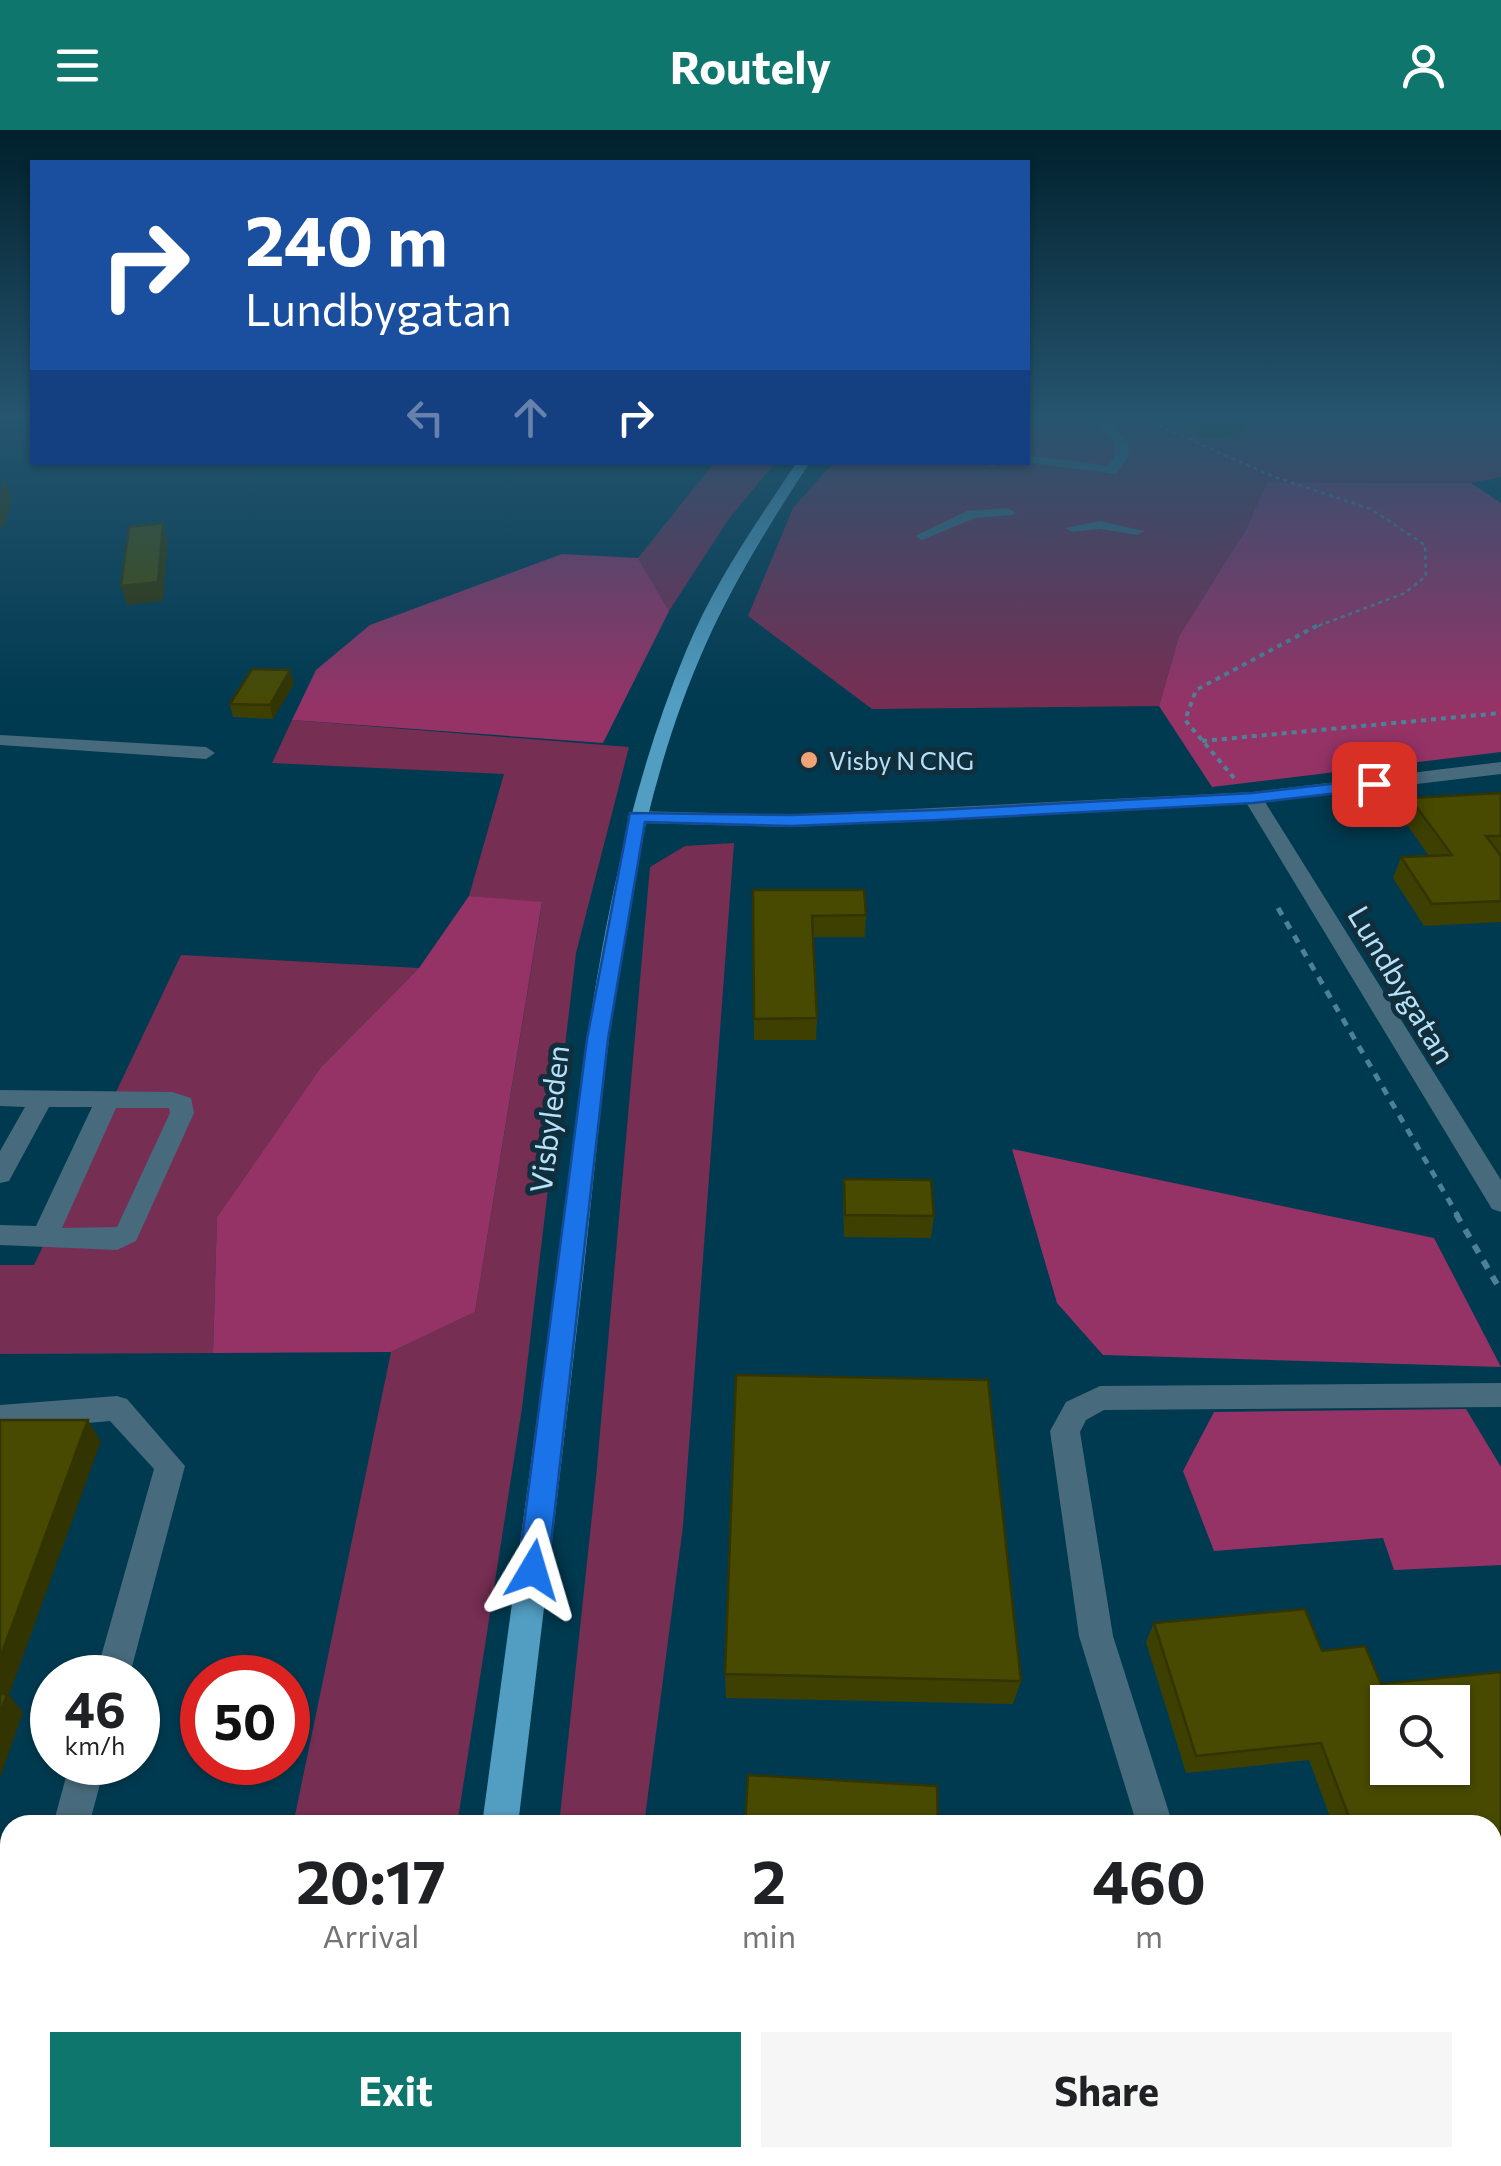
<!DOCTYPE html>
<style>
body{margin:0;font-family:Commissioner,sans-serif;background:#f6f6f6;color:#202124;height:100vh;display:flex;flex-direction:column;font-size:38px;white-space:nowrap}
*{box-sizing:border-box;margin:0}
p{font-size:32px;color:#757577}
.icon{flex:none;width:55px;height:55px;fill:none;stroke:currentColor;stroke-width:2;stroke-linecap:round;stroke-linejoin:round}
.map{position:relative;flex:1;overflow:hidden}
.panel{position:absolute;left:0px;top:1685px;width:1502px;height:352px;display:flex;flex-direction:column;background:#fff;border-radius:30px 30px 0 0;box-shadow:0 2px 8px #0004}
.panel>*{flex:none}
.hud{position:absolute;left:30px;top:30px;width:1000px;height:305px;border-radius:0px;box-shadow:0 2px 8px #0004;background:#1a4fa0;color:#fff;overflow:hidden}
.buttons{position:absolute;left:1370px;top:1555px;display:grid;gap:20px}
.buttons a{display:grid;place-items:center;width:100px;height:100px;border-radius:0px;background:#fff;box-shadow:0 2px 8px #0004;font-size:50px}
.speed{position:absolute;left:30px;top:1525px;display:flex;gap:20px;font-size:50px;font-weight:700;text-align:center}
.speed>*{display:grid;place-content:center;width:130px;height:130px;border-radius:50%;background:#fff;box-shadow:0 2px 8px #0004;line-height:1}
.speed small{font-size:25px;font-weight:400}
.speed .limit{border:15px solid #d22;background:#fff;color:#111}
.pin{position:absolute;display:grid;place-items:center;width:85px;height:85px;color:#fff;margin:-42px;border-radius:20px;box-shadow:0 5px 15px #0006}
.me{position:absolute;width:110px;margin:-55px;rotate:7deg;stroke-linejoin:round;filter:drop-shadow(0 0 8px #0008)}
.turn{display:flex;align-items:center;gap:35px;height:210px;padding:0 50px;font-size:45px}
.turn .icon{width:130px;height:130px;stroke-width:2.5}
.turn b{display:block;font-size:70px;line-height:85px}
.lanes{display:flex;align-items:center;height:95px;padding:0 50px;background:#0003;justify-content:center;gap:50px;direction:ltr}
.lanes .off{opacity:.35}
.eta{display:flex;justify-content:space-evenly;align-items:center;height:170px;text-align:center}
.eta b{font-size:60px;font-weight:700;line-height:70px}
.primary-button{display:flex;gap:20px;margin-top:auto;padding:20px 50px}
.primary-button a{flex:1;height:115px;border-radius:0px;background:#0f766e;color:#fff;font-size:40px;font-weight:700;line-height:115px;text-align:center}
.primary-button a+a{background:#f6f6f6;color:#202124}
header{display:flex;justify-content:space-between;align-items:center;height:130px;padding:0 50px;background:#0f766e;color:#fff;font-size:45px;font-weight:700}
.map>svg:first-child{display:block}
.green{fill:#772e53}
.forest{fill:#953367}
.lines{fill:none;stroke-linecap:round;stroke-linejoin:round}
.path-far3{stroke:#4e8198;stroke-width:2.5;stroke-dasharray:4 4;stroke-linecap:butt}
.path-far2{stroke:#4e8198;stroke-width:4;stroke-dasharray:5 5;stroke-linecap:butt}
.path-far1{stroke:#4e8198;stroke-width:5;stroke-dasharray:8 8;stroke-linecap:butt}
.path{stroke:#4e8198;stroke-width:6;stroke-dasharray:9 9;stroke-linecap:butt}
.minor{fill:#476a7c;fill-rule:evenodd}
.major{fill:#529ec3;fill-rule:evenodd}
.wall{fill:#3e4002}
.shaded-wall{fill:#323401}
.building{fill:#484a02;stroke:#323401;stroke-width:2.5;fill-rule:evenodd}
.route{fill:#1a73e8;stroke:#114b97;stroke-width:2.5}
.poi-dot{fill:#efa376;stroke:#102e3c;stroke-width:4}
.labels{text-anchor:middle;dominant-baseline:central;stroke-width:10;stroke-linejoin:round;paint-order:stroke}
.far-poi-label{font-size:25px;fill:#b6e1f8;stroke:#102e3c;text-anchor:start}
.street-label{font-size:30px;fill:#b6e1f8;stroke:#102e3c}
</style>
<header><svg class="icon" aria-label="menu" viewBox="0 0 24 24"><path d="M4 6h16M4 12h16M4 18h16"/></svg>Routely<svg class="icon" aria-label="person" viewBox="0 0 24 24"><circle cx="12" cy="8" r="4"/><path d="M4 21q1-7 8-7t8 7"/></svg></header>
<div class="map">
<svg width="1501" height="2036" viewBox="0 0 1501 2036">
<rect width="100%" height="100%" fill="#003a50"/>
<!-- green -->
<path class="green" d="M1028,289H1501V347L1471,353L1267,352L1246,399L1179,506L1159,576L872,579L748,486L793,378L833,333L1028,332Z
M714,333H775L728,390L669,481L638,428Z
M292,590L629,617L576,823L522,1278L457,1695H293L391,1222L475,1182L542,773L469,766L504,644L272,633Z
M734,713L683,1396L644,1695H559L596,1348L650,737L685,716Z
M181,825L419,838L321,937L217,1087L213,1223L0,1224V1135H34Z
M110,2028H405L404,2036H108Z"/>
<!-- forest -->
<path class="forest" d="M1267,352L1471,353L1501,373V622L1212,657L1159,576L1179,506L1246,399Z
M562,424L638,428L669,481L603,613L292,590L316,540L370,495Z
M469,766L542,772L475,1182L391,1222L213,1223L217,1087L321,937L419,838Z
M1012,1019L1434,1108L1501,1237L1103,1225L1057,1173Z
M1466,1279L1501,1337V1435L1394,1440L1383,1408L1214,1421L1183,1341L1214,1282Z"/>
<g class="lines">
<!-- path-far3 -->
<path class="path-far3" d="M1144,289L1272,346L1371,379L1425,415L1426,446L1405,463L1318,496"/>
<!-- path-far2 -->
<path class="path-far2" d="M1202,611L1501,583
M1234,648L1185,590L1196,560L1322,493"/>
<!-- path-far1 -->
<path class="path-far1" d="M1278,778L1458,1086"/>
<!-- path -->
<path class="path" d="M1456,1084L1501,1161"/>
<!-- minor -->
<path class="minor" d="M1092,289H1107L1128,313L1129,326L1116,344L1026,332L1028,325L1108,336L1115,326V313Z
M1001,332L992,337L985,333L986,332Z
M1008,378L1015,382L1013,385L975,388L922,410L915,406L967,381Z
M1100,391L1144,401L1137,405L1100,399L1072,402L1065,398Z
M0,605L206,617L215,623L206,629L0,615Z
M1501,632V644L1265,672L1501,1050V1082L1492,1079L1247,674L791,697L637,693L627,687L637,681L791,685L1253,662Z
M0,960L172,962L191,968L194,983L136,1111L117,1120L0,1115V1095L36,1096L92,977H49L9,1051L0,1053V1021L25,977L0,976ZM116,978H169L170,983L117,1097L62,1098Z
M1501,1253V1277L1104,1280L1086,1290L1080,1302L1113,1506L1173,1695H1137L1079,1506L1050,1301L1066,1272L1100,1256Z
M117,1266L127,1269L185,1336L129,1548H95L154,1339L110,1291L0,1301V1275Z
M70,1632H106L89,1695H53Z
M10,1709V1745L0,1746V1710Z
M1501,1979V2021L1492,2022V1980Z
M1241,2028H1322L1319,2036H1240Z"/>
<!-- major -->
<path class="major" d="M797,332H810C771,392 734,451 705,516C618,712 607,936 583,1146C562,1329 540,1512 518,1695H482C507,1510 532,1325 557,1141C584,930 604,719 686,521C714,453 756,393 797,332Z
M432,2028H474L473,2036H431Z"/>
</g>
<!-- wall -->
<path class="wall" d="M1193,289H1232L1243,298L1240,309L1196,307Z
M294,554L273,589L233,587L230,574Z
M1501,663V792L1424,796L1393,748L1401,727L1429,726L1402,688L1410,668Z
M753,760L866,785L865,807H813L817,888L816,910H754Z
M844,1049L934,1086L931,1108L844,1107L843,1070Z
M1154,1493L1322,1521L1381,1554L1501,1542V1947L1492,1948V1695H1333L1309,1630L1186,1643L1146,1512Z
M725,1544L1021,1551L1013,1574L726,1568Z"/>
<!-- shaded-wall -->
<path class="shaded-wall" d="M4,348L12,369L5,396L0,397V363Z
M163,393L168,412L163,471L127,475L121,456Z
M290,540L294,554L273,589L270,575Z
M88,1290L101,1311L9,1565L23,1582L0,1648V1528Z"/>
<!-- building -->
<path class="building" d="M1197,289H1232L1243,298L1198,295Z
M163,393L158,452L121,456L129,397Z
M252,539L290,540L270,575L230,574Z
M1501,663V706H1486L1501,726V771L1432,774L1401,727L1452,725L1410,668Z
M753,760H864L866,785L812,786L817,888L754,889Z
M844,1049L931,1050L934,1086L845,1085Z
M736,1245L988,1250L1021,1551L725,1544Z
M0,1290H88L0,1528Z
M1305,1479L1322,1521L1365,1516L1381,1554L1501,1542V1937L1492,1938V1695H1352L1321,1613L1196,1626L1154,1493ZM1388,1572H1452V1638H1388Z
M0,1564H7L0,1584Z
M748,1645L937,1656L938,1695H745Z
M725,2028H995V2036H724Z"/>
<!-- sky -->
<linearGradient id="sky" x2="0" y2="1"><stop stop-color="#00202c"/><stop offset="0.5" stop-color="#26556f"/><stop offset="1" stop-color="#26556f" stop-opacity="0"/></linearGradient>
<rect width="1501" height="574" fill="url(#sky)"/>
<!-- route -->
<path class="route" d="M1374,649L1383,654L1380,658L1253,673L938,690L791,696L645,692L608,909L548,1440L543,1449L533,1453L523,1449L518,1440L587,909L630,683L791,685L938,680L1253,663Z"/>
<!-- markers -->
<circle class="poi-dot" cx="809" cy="630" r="10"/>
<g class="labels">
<!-- far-poi labels -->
<g class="far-poi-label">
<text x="829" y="630">Visby N CNG</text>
</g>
<!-- street labels -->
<g class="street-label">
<text transform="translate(1403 854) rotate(59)">Lundbygatan</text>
<text transform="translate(548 989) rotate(-83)">Visbyleden</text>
</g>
</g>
</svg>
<div class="buttons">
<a><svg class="icon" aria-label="search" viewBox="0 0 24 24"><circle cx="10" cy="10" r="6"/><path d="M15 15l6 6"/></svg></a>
</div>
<div class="speed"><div>46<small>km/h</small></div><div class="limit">50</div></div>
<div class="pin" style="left:1374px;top:654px;background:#d93025"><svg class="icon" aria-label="arrive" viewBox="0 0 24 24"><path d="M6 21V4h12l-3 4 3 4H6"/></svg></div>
<svg class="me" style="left:533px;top:1440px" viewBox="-20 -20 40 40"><path d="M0-17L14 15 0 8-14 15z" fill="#1a73e8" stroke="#fff" stroke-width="4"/></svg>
<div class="hud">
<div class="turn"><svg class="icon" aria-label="right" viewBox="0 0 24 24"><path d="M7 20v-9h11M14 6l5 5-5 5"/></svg><div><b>240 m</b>Lundbygatan</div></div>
<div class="lanes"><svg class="icon off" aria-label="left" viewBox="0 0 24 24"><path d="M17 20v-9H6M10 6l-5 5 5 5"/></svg><svg class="icon off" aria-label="ahead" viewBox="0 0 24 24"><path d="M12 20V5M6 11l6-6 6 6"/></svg><svg class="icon" aria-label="right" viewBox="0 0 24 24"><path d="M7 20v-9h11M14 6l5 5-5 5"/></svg></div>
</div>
<section class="panel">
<div class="eta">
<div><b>20:17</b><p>Arrival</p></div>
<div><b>2</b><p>min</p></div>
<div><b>460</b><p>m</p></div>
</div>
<div class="primary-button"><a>Exit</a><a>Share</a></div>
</section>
</div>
